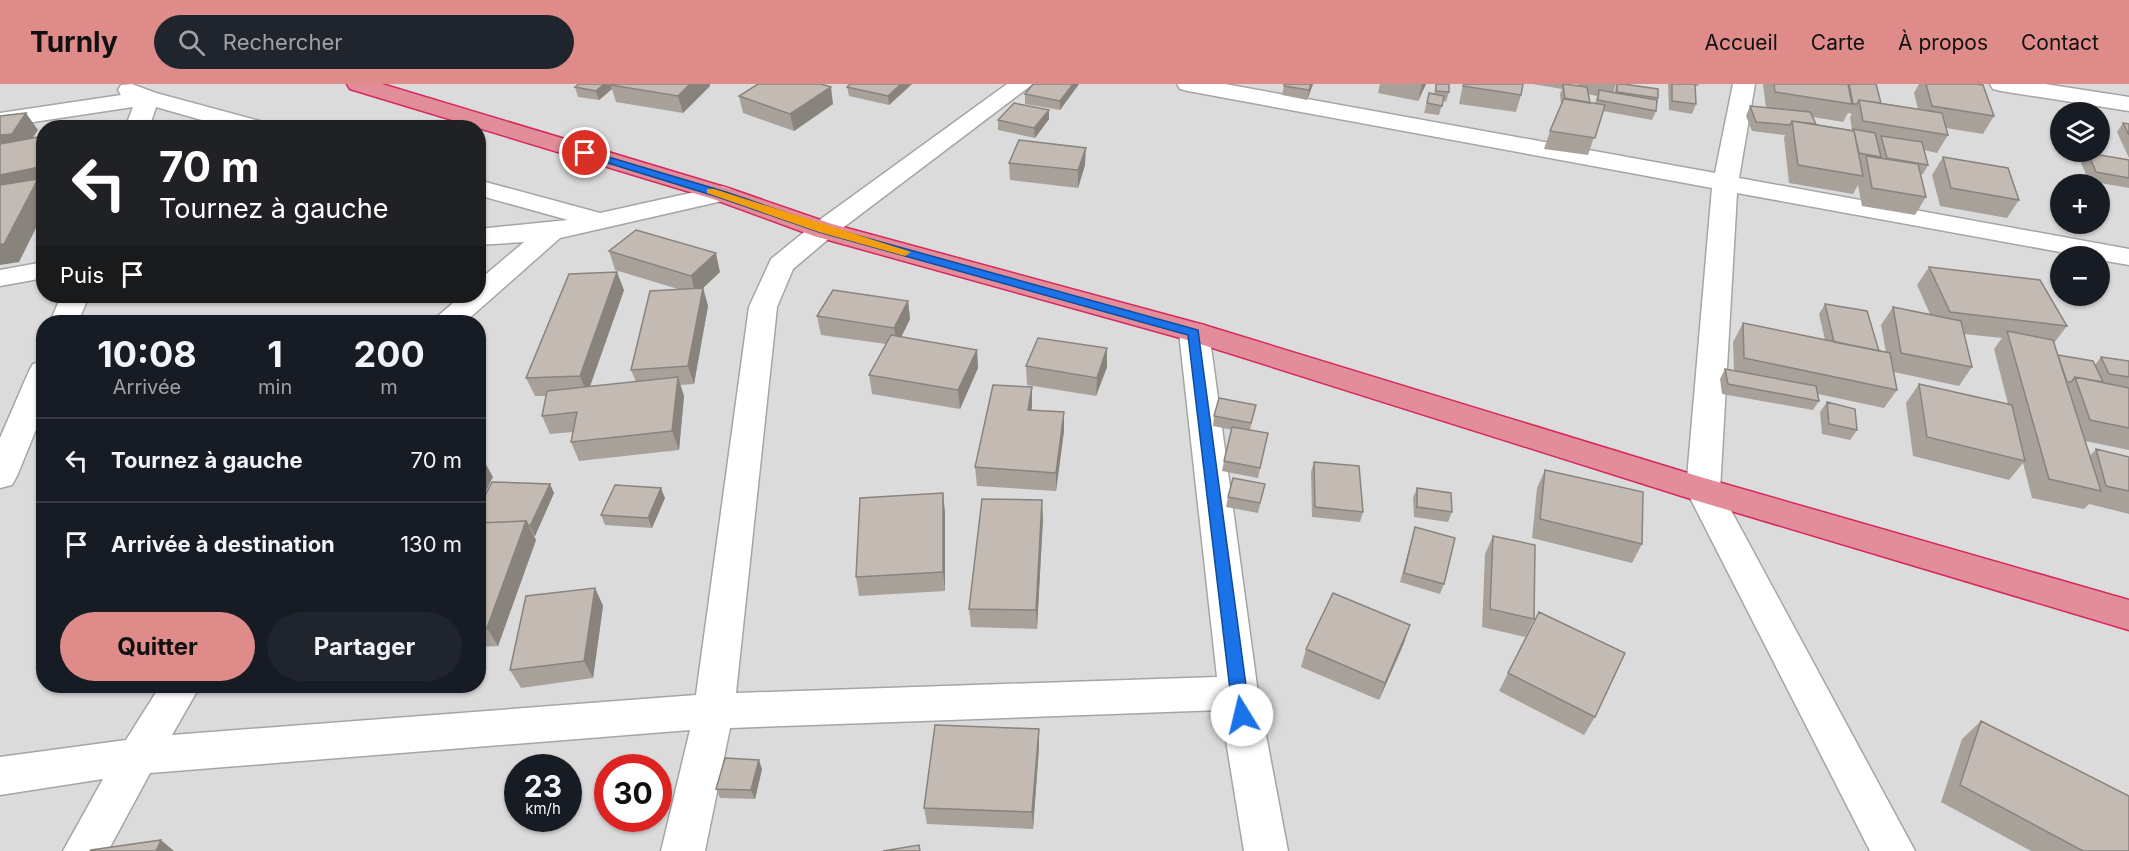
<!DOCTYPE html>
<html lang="fr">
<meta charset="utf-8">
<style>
body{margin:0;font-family:Inter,sans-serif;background:#20242c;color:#f1f3f6;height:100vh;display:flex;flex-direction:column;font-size:22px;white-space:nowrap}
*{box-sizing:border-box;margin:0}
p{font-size:20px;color:#9ea1a6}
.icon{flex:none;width:33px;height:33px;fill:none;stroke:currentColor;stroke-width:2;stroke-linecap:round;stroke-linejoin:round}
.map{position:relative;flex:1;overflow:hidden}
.sheet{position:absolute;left:36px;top:231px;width:450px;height:378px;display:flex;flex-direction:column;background:#171b24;border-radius:24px;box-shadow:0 2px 4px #0004}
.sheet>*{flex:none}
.guide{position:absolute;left:36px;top:36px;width:450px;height:183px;border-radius:24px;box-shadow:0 2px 4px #0004;background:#202124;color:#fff;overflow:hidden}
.controls{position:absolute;left:2050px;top:18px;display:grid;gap:12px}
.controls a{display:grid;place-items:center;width:60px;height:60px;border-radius:50%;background:#171b24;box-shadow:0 2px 4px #0004;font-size:30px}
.speed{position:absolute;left:504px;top:670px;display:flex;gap:12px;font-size:30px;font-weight:700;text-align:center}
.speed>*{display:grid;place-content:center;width:78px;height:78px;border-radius:50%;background:#171b24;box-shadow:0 2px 4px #0004;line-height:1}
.speed small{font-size:15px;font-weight:400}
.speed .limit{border:9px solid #d22;background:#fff;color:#111}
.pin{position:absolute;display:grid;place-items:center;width:51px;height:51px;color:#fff;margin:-26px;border:3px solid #fff;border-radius:50%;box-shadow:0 2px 6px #0007}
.me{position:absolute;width:66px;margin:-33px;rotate:351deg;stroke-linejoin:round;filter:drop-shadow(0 0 4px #0008)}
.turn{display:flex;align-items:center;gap:21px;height:126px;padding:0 24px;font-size:27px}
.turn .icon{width:78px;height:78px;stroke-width:2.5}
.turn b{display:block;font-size:42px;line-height:51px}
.then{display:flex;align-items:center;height:57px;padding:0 24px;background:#0003;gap:12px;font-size:22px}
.eta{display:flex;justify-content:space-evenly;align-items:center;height:102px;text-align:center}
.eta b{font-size:36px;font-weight:700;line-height:42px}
.primary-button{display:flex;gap:12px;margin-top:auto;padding:12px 24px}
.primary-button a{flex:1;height:69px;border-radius:36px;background:#de8b8a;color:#111;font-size:24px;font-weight:700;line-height:69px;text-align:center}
.primary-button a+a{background:#20242c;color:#f1f3f6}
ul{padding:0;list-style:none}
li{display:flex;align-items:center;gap:18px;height:84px;padding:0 24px;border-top:2px solid #363941}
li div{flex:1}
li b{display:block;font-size:22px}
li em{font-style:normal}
header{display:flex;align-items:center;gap:36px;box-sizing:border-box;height:84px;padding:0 30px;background:#de8b8a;color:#111}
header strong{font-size:28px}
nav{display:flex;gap:33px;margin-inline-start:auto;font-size:21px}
.search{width:420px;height:54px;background:#20242c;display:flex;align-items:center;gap:15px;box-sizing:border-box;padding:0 21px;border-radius:33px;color:#9ea1a6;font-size:22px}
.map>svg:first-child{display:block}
.residential{fill:#dcdbdb;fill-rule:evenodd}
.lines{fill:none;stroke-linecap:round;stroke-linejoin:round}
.minor-casing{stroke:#a5a5a5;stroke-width:3}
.highway-casing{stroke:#d5285d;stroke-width:3}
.minor{fill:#fff;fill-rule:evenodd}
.highway{fill:#e48d9a;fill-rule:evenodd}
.wall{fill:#a8a19a;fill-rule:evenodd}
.shaded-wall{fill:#88837d}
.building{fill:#c3bbb3;stroke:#88837d;stroke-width:1.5}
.route{fill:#1a73e8;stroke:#114b97;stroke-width:1.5}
.slow{fill:#f59e0b}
</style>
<header>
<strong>Turnly</strong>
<div class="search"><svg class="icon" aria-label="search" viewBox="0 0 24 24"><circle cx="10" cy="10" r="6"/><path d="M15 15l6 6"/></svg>Rechercher</div>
<nav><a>Accueil</a><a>Carte</a><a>À propos</a><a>Contact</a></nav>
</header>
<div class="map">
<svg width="2129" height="767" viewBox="0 0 2129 767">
<rect width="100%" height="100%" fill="#efebe4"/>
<!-- residential -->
<path class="residential" d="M0,0H2129V767H0ZM2061,28H2100V68H2061ZM44,44H478V212H44ZM2061,100H2100V140H2061ZM2061,172H2100V212H2061ZM44,238H478V602H44ZM518,684H568V735H518ZM608,684H658V735H608Z"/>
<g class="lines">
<!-- minor casing -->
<g class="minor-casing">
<path id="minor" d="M132,0L156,9L267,39L271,44H230L156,23L149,44H125L133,23L0,43V29L121,11L118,6L121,1Z
M1007,0H1033L832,152L793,185L777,223L736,609L1217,593L1179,248L1184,241L1194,239L1204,241L1209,248L1258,609L1288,767H1244L1221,626L730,644L705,767H661L690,646L150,689L108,767H63L103,695L0,711V673L126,656L160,602H200L172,651L696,611L749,223L771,175L814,140Z
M1177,0H1225L1715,89L1733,0H1755L1739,94L2129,165V181L2100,176V172H2082L1737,109L1720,406L1915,767H1870L1686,406L1712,104L1188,7L1180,5Z
M1990,0H2045L2129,13V27L2001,7L1993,5Z
M478,96L600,129L722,102L731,105L735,110L731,115L560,154L465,238H434L438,232L461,212H478V197L524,158L478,161V145L568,136L478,111Z
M44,178V194L0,202V186Z
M61,212H89L78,238H50Z
M44,277V326L17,392L12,401L0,404V354L29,287L33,280Z"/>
</g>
<!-- highway casing -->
<g class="highway-casing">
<path id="highway" d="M347,0H382L731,105L832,140L1204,241L1704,394L2129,516V546L1691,415L1184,255L814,152L713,115L350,5Z"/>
</g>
<!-- minor -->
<use href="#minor" class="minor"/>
<!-- highway -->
<use href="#highway" class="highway"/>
</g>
<!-- wall -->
<path class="wall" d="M579,0L710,2L683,29L616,18L612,5L599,16L578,13L575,3Z
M912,0L889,21L849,12L847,3Z
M1033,0H1079L1060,26L1025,20V10Z
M1313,0L1307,16L1282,11L1284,2Z
M1380,0H1426L1418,17L1378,9Z
M1436,0L1449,8L1446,18L1443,17L1439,31L1424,29L1429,9L1434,10Z
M1463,0H1523L1521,11L1516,28L1459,20Z
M1533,0H1572L1571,1L1577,2L1578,0H1616L1613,9H1614L1617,0L1658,14L1656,27L1652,36L1603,27L1588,71L1544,65L1550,47L1561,20L1560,10L1562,5ZM1588,10L1597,12L1595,19H1590Z
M1668,0H1699L1698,2H1695L1696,20L1692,30L1669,26Z
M1763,0H1876L1881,19L1918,25L1914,9L1919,0H1977L1994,32L1983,50L1946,44L1948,51L1937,69L1924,66L1928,81L1923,90H1920L1926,113L1915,131L1862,122L1858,101L1853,110L1789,99L1784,54L1785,51L1752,47L1746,32L1750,22L1766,24ZM1848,29L1852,30L1850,33L1852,46L1816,40L1813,33L1843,38Z
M739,12L833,20L794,47L743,29Z
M1049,26V35L1035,54L998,46V36Z
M2123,39L2129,40V74L2117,48Z
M2088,69L2129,76V104L2089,97L2081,79Z
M1943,73L2019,116L2007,134L1940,122L1932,91Z
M1009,79L1085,81L1078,104L1010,96Z
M609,167L720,188L703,204L708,222L694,300L680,301L684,312L679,366L579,377L571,358L573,348L550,350L542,332L546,312H535L526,294L624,206L590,303L636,298L631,286L678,205L615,186Z
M1929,183L2067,242L2054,259L2058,271L2095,281L2101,273L2129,277V366L2085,357L2090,372L2096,365L2129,373V430L2089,420L2084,425L2032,414L2023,379L2009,396L1913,372L1906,319L1919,300L2008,320L1994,265L2002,254L1964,250L1972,283L1959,302L1894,288L1897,306L1884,324L1818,310L1819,317L1813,326L1722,310L1720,295L1725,285L1734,287L1733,258L1743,239L1825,256L1819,230L1825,220L1879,267L1886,268L1881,241L1893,223L1930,230L1917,201Z
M908,217L910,235L901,253L977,266L978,284L960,325L872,310L869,291L886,260L821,251L817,232Z
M1026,282L1107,283L1096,312L1027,301Z
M1032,303V326L1064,347L1056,407L977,402L975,383Z
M1827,318L1857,346L1850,356L1822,350L1820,328Z
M1256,321L1250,346L1268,349L1258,394L1222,387L1224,377L1232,346L1213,342L1214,332Z
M1314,378L1363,428L1360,438L1312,433L1311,388Z
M1545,386L1642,460L1632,479L1532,454L1537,404Z
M1265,400L1258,429L1226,423L1228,413Z
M1417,404L1452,428L1448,438L1414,433L1413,414Z
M554,409L535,452H534L536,456L498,562L478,563V425Z
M665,414L652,444L605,441L601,431Z
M945,428V507L859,512L856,493Z
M1043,434L1037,545L971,543L969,525Z
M1415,443L1444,500L1440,510L1400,498Z
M1493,452L1534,535L1525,553L1482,543L1485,470Z
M595,504L603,522L593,594L521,604L510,586Z
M1404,559L1379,616L1301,583L1306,565Z
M1508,589L1595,633L1584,651L1499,607Z
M1981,637L2129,767H2031L1941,718L1962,655Z
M1039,645V663L1033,745L927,740L924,724Z
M762,685L755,715L720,714L716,705Z"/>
<!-- shaded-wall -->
<path class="shaded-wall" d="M604,0H617L611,1L612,5L599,16L596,7Z
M690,0H710V2L683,29L678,12Z
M901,0H912L889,21L888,12Z
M1073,0H1079L1060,26V17Z
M1311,0H1313L1307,16L1309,6Z
M1422,0H1426L1418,17Z
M831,3L833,20L794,47L790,30Z
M1049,26V35L1035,54L1034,44Z
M26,29L38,46L24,67L0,70V51Z
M1086,64L1085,81L1078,104V86Z
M44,82V128L19,178L0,181V91Z
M716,169L720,188L703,204L708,222L694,300L688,282L696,211L691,192Z
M617,188L624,206L587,310L580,292Z
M908,217L910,235L897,262L894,244Z
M1107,264V283L1096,312L1097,294Z
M977,266L978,284L960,325L958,306Z
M678,293L684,312L679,366L672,347Z
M1032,303V322L1028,345V326Z
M1064,328V347L1056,407V389Z
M483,375L493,393L478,423V385Z
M550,400L554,409L535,452L530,442Z
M661,404L665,414L652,444L648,434Z
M943,409L945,428V507L943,488Z
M1042,416L1043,434L1037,545L1036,526Z
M526,437L536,456L498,562L487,544Z
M595,504L603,522L593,594L584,577Z
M1410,541L1404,559L1379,616L1385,599Z
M1039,645V663L1033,745L1032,728Z
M759,676L762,685L755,715L751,706Z
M161,756L174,767H156Z"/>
<!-- building -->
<path class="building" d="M579,0H604L596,7L575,3Z
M612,0H690L678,12L611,1Z
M758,0H821L831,3L790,30L739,12Z
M850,0H901L888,12L847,3Z
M1033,0H1073L1060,17L1025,10Z
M1284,0H1311L1309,6L1284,2Z
M1436,0H1449V8L1436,7Z
M1464,0H1523L1521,11L1463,2Z
M1563,0L1587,3L1590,19L1565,15Z
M1617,0H1623L1658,5V14L1617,8Z
M1672,0H1695L1696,20L1672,17Z
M1774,0H1848L1852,20L1775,8Z
M1849,0H1876L1881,19L1859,16L1857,20H1853Z
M1926,0H1977L1983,1L1994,32L1932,22Z
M1599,6L1657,16L1656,27L1598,16Z
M1429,9L1444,12L1442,22L1427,19Z
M1564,14L1605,21L1595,54L1550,47Z
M1859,16L1942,29L1948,51L1863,37Z
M1014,19L1049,26L1034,44L998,36Z
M1750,22L1810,28L1816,40L1792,37L1790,41L1756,38Z
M26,29L12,50L0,51V32Z
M1792,37L1854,47L1863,92L1798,81Z
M2123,39L2129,40V51Z
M1853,45L1875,49L1881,73L1859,69L1854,47Z
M44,52V82L0,91V60Z
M1881,52L1922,58L1928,81L1887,74Z
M1019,56L1086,64L1078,86L1009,79Z
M2088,69L2129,76V94L2096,88Z
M1866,72L1918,80L1926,113L1872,104Z
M1943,73L2008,84L2019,116L1951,104Z
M38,95L4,160H0V101Z
M636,146L716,169L691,192L609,167Z
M1929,183L2040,196L2067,242L1950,228Z
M617,188L580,292L526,294L569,190Z
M703,204L688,282L631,286L650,207Z
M833,206L908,217L894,244L817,232Z
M1825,220L1867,227L1879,267L1834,258Z
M1893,223L1961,237L1972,283L1901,269Z
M1743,239L1890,269L1897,306L1744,274Z
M2007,247L2053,256L2101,407L2049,395Z
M891,251L977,266L958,306L869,291Z
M1038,254L1107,264L1097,294L1026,282Z
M2058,271L2093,277L2103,298L2075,293L2071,298H2067Z
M2101,273L2129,277V293L2109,290Z
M1725,285L1816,302L1819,317L1728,300Z
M678,293L672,347L571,358L577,328L542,332L547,307Z
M2075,293L2129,304V344L2090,336Z
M1919,300L2012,321L2025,377L1927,353Z
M993,301L1032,303L1028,326L1064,328L1056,389L975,383Z
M1219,314L1256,321L1251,339L1214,332Z
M1827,318L1855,325L1857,346L1829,340Z
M1232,343L1268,349L1260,384L1224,377Z
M2096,365L2129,373V407L2106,402Z
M478,375H483L478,385Z
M1314,378L1359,382L1363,428L1315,423Z
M1545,386L1643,408L1642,460L1540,435Z
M1233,394L1265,400L1260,419L1228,413Z
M492,398L550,400L530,442H529L526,437L478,439V425Z
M615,401L661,404L648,434L601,431Z
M1417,404L1451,409L1452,428L1417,423Z
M943,409V488L856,493L860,414Z
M982,415L1042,416L1036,526L969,525Z
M526,437L487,544H478V439Z
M1415,443L1455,454L1444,500L1404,489Z
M1493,452L1535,461L1534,535L1490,525Z
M595,504L584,577L510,586L526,512Z
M1333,509L1410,541L1385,599L1306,565Z
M1539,528L1625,569L1595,633L1508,589Z
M1981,637L2129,712V767H2083L1960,701Z
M935,641L1039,645L1032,728L924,724Z
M725,674L759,676L751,706L716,705Z
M161,756L156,767H90L91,766Z
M919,761L920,767H883Z"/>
<!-- route -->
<path class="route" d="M585,66L726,108L827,143L1198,246L1250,631L1248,636H1236L1233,631L1188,251L819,148L718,113L582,71L580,69Z"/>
<!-- slow -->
<path class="slow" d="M707,105H714L911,168L905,172L819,148L707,109Z"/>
</svg>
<div class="controls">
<a><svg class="icon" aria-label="layers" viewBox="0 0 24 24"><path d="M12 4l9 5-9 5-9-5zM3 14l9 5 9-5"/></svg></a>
<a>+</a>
<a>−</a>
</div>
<div class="speed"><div>23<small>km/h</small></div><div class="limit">30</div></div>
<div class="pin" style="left:585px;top:69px;background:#d93025"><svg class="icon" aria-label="arrive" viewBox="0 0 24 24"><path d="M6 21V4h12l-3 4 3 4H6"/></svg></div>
<svg class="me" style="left:1242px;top:631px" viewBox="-20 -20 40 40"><circle r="19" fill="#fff"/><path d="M0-13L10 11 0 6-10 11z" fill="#1a73e8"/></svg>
<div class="guide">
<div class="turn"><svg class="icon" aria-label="left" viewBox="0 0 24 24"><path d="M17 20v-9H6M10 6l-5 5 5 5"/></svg><div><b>70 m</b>Tournez à gauche</div></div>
<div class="then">Puis<svg class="icon" aria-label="arrive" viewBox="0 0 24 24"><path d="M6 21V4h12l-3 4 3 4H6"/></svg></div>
</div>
<section class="sheet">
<div class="eta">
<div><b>10:08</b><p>Arrivée</p></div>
<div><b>1</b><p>min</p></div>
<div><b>200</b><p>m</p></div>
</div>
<ul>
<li><svg class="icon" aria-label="left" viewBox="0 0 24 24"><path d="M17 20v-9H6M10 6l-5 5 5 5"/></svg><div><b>Tournez à gauche</b></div><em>70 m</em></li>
<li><svg class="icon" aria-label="arrive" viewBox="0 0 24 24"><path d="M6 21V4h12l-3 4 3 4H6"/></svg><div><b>Arrivée à destination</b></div><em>130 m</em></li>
</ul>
<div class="primary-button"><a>Quitter</a><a>Partager</a></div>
</section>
</div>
